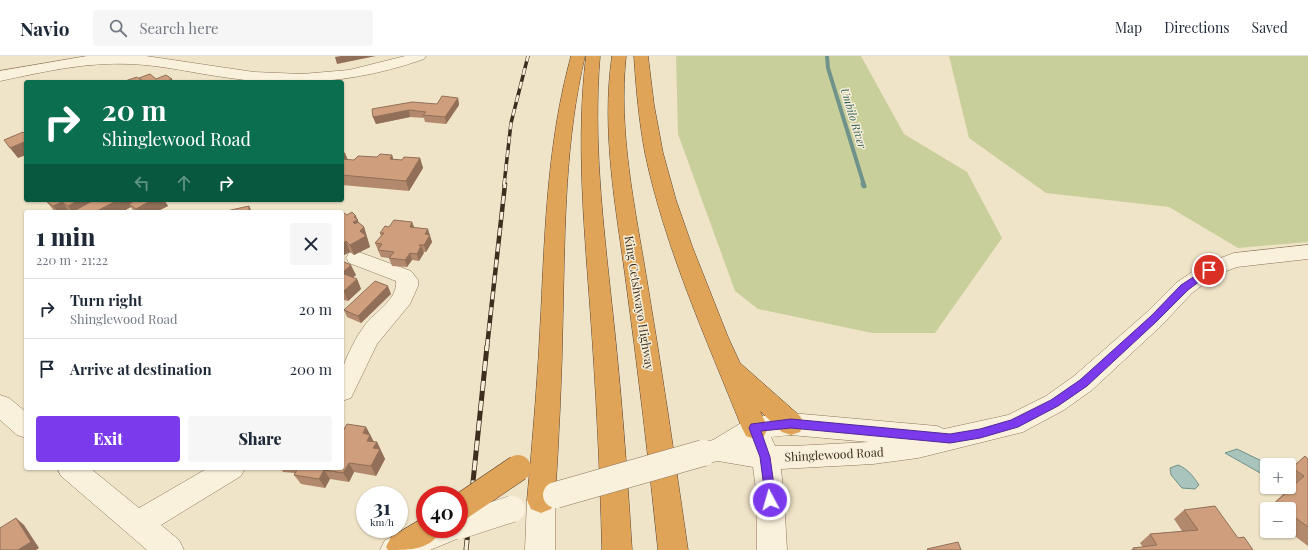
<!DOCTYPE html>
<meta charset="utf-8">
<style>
body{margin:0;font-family:"Playfair Display",serif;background:#f6f6f7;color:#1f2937;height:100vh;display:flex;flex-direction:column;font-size:15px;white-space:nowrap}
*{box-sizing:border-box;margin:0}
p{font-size:13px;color:#747a83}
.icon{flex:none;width:22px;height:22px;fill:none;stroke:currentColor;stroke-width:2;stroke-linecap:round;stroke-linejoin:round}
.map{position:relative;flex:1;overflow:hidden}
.drawer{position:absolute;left:24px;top:154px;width:320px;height:260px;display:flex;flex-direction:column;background:#fff;border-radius:4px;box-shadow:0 1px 3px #0004}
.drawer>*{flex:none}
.hud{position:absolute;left:24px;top:24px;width:320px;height:122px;border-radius:4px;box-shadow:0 1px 3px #0004;background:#0b6e4f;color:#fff;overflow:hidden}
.controls{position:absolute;left:1260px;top:402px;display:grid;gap:8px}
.controls a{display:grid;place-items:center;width:36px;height:36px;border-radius:4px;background:#fff;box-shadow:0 1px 3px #0004;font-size:20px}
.speed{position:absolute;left:356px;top:430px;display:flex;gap:8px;font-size:20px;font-weight:700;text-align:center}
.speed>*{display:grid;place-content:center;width:52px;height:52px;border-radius:50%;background:#fff;box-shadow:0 1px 3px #0004;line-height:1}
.speed small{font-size:10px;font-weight:400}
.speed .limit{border:6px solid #d22;background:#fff;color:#111}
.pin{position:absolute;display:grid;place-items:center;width:34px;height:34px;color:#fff;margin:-17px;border:2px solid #fff;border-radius:50%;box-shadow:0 1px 4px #0007}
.me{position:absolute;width:44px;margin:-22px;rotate:354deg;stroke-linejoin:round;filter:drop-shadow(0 0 3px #0008)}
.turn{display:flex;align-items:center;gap:14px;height:84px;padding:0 12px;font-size:18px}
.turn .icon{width:52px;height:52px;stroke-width:2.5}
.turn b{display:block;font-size:28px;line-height:34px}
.lanes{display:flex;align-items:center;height:38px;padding:0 12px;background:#0003;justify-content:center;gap:20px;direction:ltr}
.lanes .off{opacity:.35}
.round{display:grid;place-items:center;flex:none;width:42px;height:42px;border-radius:4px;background:#f6f6f7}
.overview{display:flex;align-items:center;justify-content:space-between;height:68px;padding:0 12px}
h1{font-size:24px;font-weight:800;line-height:30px}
.cta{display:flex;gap:8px;margin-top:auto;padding:8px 12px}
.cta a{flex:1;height:46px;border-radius:4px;background:#7c3aed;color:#fff;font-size:16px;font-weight:800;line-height:46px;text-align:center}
.cta a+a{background:#f6f6f7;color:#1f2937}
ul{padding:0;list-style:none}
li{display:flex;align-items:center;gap:12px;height:60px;padding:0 12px;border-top:1px solid #e0e1e3}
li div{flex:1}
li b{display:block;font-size:15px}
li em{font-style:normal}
header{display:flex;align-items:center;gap:24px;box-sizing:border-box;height:56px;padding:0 20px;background:#fff;border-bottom:1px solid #e0e1e3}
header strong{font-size:19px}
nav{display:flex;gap:22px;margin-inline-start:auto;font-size:14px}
.search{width:280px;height:36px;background:#f6f6f7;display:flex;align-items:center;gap:10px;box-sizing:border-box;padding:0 14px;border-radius:4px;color:#747a83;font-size:15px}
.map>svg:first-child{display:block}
.green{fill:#c9cf9b}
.water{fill:#a9c4bc;stroke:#6f938a}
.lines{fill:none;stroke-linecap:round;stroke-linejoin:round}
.stream-far1{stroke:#6f938a;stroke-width:4}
.stream{stroke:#6f938a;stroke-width:5}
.minor-casing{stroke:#8d765c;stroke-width:1}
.highway-casing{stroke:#5b4430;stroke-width:1}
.minor{fill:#faf1dc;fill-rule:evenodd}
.highway{fill:#e0a458;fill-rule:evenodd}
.rail-far2-casing{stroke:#3d2e20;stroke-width:3.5}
.rail-far1-casing{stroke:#3d2e20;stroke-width:4.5}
.rail-casing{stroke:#3d2e20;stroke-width:5}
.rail-far2{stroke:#f7eed8;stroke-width:2.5;stroke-dasharray:7;stroke-linecap:butt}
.rail-far1{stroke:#f7eed8;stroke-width:3;stroke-dasharray:8;stroke-linecap:butt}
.rail{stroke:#f7eed8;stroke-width:3.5;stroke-dasharray:10;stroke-linecap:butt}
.minor-bridge-casing{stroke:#8d765c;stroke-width:27;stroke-linecap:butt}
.highway-bridge-casing{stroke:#5b4430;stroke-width:27;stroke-linecap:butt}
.minor-bridge{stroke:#faf1dc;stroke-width:26}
.highway-bridge{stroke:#e0a458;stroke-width:26}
.wall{fill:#b2896c}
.shaded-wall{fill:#916f58}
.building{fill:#cf9f7d;stroke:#916f58}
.route{fill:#7c3aed;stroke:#51269a}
.labels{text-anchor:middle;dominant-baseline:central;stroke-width:3;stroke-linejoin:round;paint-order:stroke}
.far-water-label{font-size:11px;font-style:italic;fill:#2f5d5a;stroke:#f7eed8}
.street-label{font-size:12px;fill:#3d2e20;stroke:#f7eed8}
</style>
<header>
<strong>Navio</strong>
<div class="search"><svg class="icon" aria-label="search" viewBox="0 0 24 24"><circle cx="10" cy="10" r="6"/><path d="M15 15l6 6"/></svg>Search here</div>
<nav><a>Map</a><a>Directions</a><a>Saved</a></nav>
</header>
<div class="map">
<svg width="1308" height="494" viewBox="0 0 1308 494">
<rect width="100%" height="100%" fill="#f0e4c8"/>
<!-- green -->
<path class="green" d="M676,0H861L904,78L967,116L1002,182L935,277H872L758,253L735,235L678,78Z
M949,0H1308V186L1238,192L1169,151L1046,137L969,82Z"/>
<!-- water -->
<path class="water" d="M1237,393L1270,409H1267V416L1262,418L1225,397Z
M1178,409C1188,413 1193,420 1199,429L1195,433L1182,432L1171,419L1170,412Z"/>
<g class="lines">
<!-- stream-far1 -->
<path class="stream-far1" d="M827,0L828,12L864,129"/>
<!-- stream -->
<path class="stream" d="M863,128L864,130"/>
<!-- minor casing -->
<g class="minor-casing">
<path id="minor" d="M87,0H146L254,16L302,18L349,14L405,0H426L424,3C362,25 296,32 230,22C197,18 163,9 129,8C85,6 43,16 0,25V15Z
M1308,189V203L1237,211L1216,219L1192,237L1162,269L1092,334L1064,354L1023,376L918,402L873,408L781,413L784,441L787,494H757V441L753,411L718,405L703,408L694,405L690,397L694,389L713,384L746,364L755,361L791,357L937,370L944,373L1008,359L1046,340L1074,320L1146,257L1176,227L1202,209L1234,197ZM791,379L869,386L793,390H775L771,381Z
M356,195L411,215L418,224V230L410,248L377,288L351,342L342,345C342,335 339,320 343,311C348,297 356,281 365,269C375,256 398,243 396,225L349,207L346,202L349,197Z
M0,339L9,342L26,356V382L17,379L0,364Z
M57,412H90L139,452L208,412H245L241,420L161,469L179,484L184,494H147L61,420Z
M541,431L551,435L555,444V494H525L527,444L531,435Z
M459,463L463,473L459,482L430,494H380L385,484L425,469V473H459Z"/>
</g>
<!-- highway casing -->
<g class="highway-casing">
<path id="highway" d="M571,0H585C565,85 565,170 563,256C562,319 559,381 555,444L551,453L541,457L531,453L527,444C533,381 538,319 541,256C545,169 548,84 571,0Z
M586,0H600C593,84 603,166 612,250C621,331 627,413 632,494H602C600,413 596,332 590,251C584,167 576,85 586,0Z
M612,0H626C618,76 635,151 647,225C662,314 675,404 688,494H658C649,405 638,315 626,226C616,151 601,76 612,0Z
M634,0H648L654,49L663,97L676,144L692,190L728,281L740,307L800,360L804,368L800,376L791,379L782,376L760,355L768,372L764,380L755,383L746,380L742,372C706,282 665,192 645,97C639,65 636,32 634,0Z
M425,461V473H442C431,494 411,494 388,494L386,491L391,481Z"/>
</g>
<!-- minor -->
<use href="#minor" class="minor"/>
<!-- highway -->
<use href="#highway" class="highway"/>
<!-- rail-far2 casing -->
<g class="rail-far2-casing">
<path id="rail-far2" d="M504,129L511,67L528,0"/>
</g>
<!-- rail-far1 casing -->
<g class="rail-far1-casing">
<path id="rail-far1" d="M487,291L505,128"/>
</g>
<!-- rail casing -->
<g class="rail-casing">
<path id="rail" d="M466,494L487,290"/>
</g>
<!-- rail-far2 -->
<use href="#rail-far2" class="rail-far2"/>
<!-- rail-far1 -->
<use href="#rail-far1" class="rail-far1"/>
<!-- rail -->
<use href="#rail" class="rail"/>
<!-- minor-bridge casing -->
<g class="minor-bridge-casing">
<path id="minor-bridge" d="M556,439L703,397
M459,470L512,453"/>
</g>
<!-- highway-bridge casing -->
<g class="highway-bridge-casing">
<path id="highway-bridge" d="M459,452L518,412"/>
</g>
<!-- minor-bridge -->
<use href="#minor-bridge" class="minor-bridge"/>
<!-- highway-bridge -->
<use href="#highway-bridge" class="highway-bridge"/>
</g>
<!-- wall -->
<path class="wall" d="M458,42L459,49L446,68L425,66L424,62L410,61L376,68L373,61L437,48Z
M342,97L348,104H354L392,99L393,103L402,104L420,102L423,112L409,135L342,129Z
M47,144H164L168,150L156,156H134L131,151L122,156H55L46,145Z
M347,159L359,167L364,171L370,191L354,199L350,196L342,200Z
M412,166L414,171L430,180V181L432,186L426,196H423L419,205L412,204L407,211L392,210L389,202L381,201L375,187L381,180L380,177L389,171Z
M342,205L356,219L353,221L357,223L361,233L348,245L344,244L342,245Z
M391,238L361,267L347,261L344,254Z
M366,371L374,386H377L385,403L376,420L354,416L349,426L330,423L325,432L301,428L294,419L295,417L283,416L281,412H342Z
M1305,400L1308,403V490L1288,475H1289V453H1267L1292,430L1289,427V414Z
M1267,453V459L1264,456Z
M1184,454L1238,482L1253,494H1131L1133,492L1143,491L1140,487L1150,478L1182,475L1174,463Z"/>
<!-- shaded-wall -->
<path class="shaded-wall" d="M341,0H376L337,8L335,1Z
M172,23L173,26H164Z
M458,42L459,49L446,68L445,61Z
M409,54L410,61L376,68L373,61Z
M26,85V99L18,102L10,92Z
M345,97L348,104L342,112V101Z
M392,99L395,109L390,103Z
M420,102L423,112L409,135L406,125Z
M79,144H98L72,156L68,150Z
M118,144H131L135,149L129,148L131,151L122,156H95Z
M134,144H164L168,150L156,156H138L136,153L138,151Z
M62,146L70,156H58L53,150Z
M249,150L252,156H249Z
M356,160L360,170L364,171L370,191L354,199L350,189L354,161Z
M412,166L415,174L410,171Z
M428,173L432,186L426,196L424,189L425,178Z
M346,185L350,196L342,200V188Z
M421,190L424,197L419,205L417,198Z
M410,197L412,204L407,211L405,204Z
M351,209L356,219L346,227L342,217Z
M357,223L361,233L348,245L344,235Z
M388,230L391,238L361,267L358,260Z
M342,240L344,244L342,245Z
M366,371L375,388L377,386L385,403L376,420L371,410L372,395L363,377Z
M349,407L354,416L349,426L343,417Z
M324,414L330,423L325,432L319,423Z
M16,462L24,469L39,492L36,494H18Z"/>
<!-- building -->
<path class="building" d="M150,18L156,23L166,19L172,23L164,26H145L139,22Z
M137,21L143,26H122Z
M442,40L458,42L445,61L423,59L426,56L409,54L373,61L372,53L412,46L437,48Z
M23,76L26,79V85L10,92L4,84Z
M342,97H345L342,101Z
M380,98L392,99L390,103L402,104L404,101L420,102L406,125L342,119V103L354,104L358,100L377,101Z
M47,144H79L68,150L62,146L53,150L46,145Z
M94,144H118L95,156H72Z
M136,144H152L136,153L129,148Z
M249,150V156H222Z
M341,155L347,159L352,156L356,160L354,161L358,164L353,166L355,168L358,166L364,171L360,175L366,180L350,189L346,185L342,188V156H339Z
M394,164L412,166L410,171L428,173L425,178L430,179L424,189H419L421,190L417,198L410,197L405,204L389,202L394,196L378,194L382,188L375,187L384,177H380L385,170L389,171Z
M342,205L351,209L342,217Z
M342,217L357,223L344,235L342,234Z
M375,225L388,230L358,260L344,254Z
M347,368L366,371L363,377L370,379L367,385L377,386L373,392L380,393L371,410L349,407L343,417L324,414L319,423L294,419L298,412H342V377Z
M1305,400L1308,403V471L1289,457V453H1283L1275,447L1304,420L1292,412Z
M1215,450L1238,482L1244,481L1253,494H1134L1133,492L1157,489L1150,478L1198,474L1184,454Z
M16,462L31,486L18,494H0V472Z
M958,486L961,494H928L927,493Z"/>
<!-- route -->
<path class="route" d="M1209,211L1213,214L1212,216L1188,234L1157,265L1087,330L1058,350L1018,371L980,382L950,387L791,372L761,375L770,401L776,444L775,447L770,449L766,447L760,401L749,372L751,368L791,363L950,378L980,373L1011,364L1051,344L1080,324L1151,260L1181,229Z"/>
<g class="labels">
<!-- far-water labels -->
<g class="far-water-label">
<text transform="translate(854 62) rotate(73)">Umbilo River</text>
</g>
<!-- street labels -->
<g class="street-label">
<text transform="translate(640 247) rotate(81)">King Cetshwayo Highway</text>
<text transform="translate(834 398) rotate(-3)">Shinglewood Road</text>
</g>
</g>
</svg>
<div class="controls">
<a>+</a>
<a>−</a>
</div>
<div class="speed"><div>31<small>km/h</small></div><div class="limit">40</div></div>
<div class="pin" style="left:1209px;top:214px;background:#d93025"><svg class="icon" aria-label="arrive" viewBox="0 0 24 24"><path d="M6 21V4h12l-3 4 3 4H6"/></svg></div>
<svg class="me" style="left:770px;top:444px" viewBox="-20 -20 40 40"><circle r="17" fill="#7c3aed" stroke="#fff" stroke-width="3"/><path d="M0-11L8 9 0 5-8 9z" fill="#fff"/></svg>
<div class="hud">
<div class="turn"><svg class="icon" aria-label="right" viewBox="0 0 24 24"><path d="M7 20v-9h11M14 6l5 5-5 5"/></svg><div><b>20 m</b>Shinglewood Road</div></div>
<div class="lanes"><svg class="icon off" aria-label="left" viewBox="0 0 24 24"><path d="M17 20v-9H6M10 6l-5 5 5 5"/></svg><svg class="icon off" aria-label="ahead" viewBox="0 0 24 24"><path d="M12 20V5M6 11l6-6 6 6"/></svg><svg class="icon" aria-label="right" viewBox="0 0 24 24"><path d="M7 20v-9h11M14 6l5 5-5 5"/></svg></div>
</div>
<section class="drawer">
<div class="overview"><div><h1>1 min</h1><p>220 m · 21:22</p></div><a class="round"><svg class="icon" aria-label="close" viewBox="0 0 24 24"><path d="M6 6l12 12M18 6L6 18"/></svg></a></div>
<ul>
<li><svg class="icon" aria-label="right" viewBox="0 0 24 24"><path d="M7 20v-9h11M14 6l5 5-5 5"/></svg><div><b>Turn right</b><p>Shinglewood Road</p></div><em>20 m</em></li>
<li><svg class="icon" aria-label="arrive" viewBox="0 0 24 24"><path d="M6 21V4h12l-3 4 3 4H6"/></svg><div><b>Arrive at destination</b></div><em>200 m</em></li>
</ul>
<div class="cta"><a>Exit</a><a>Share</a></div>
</section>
</div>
